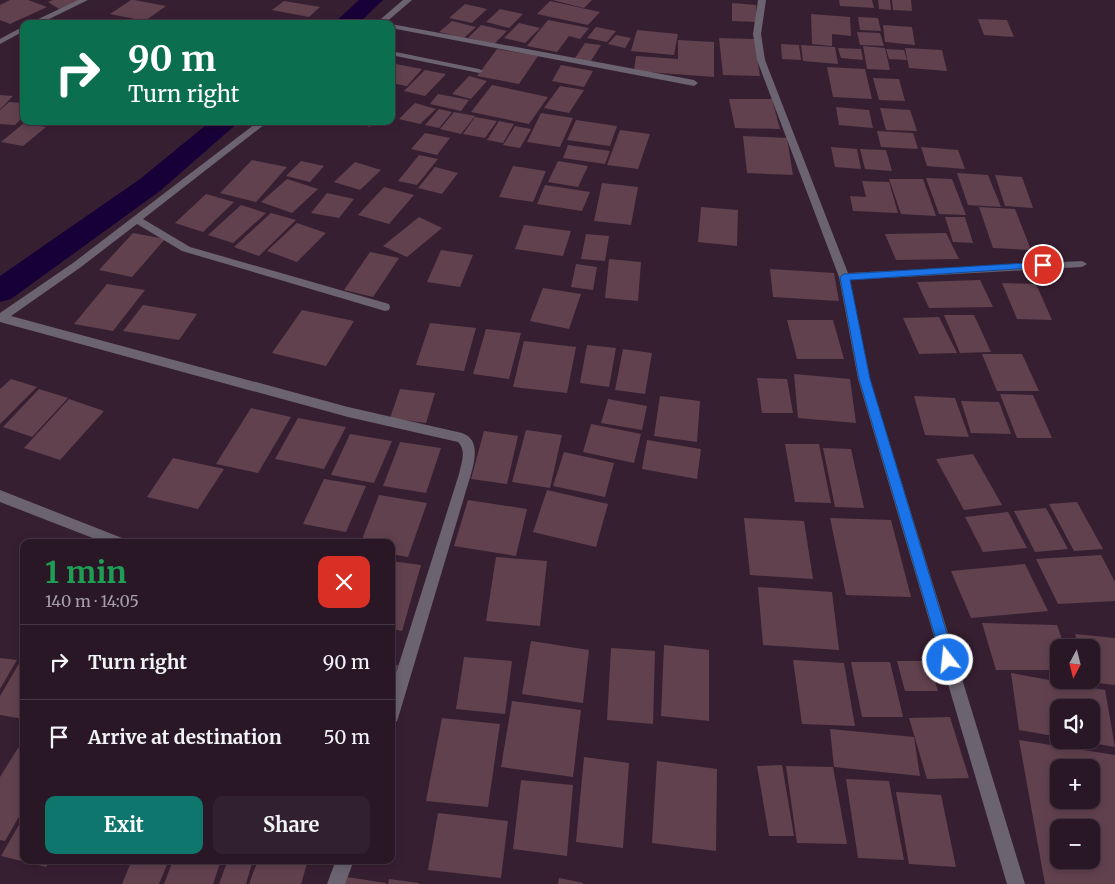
<!DOCTYPE html>
<meta charset="utf-8">
<style>
body{margin:0;font-family:Merriweather,serif;background:#31202e;color:#f1f3f6;height:100vh;display:flex;flex-direction:column;font-size:19px;white-space:nowrap}
*{box-sizing:border-box;margin:0}
p{font-size:16px;color:#a59fa7}
.icon{flex:none;width:28px;height:28px;fill:none;stroke:currentColor;stroke-width:2;stroke-linecap:round;stroke-linejoin:round}
.map{position:relative;flex:1;overflow:hidden}
.side{position:absolute;left:20px;top:539px;width:375px;height:325px;display:flex;flex-direction:column;background:#291726;border-radius:10px;box-shadow:0 2px 8px #0003,0 0 0 1px #453643}
.side>*{flex:none}
.banner{position:absolute;left:20px;top:20px;width:375px;height:105px;border-radius:10px;box-shadow:0 2px 8px #0003,0 0 0 1px #453643;background:#0b6e4f;color:#fff;overflow:hidden}
.needle{width:32px;rotate:187deg}
.tools{position:absolute;left:1050px;top:639px;display:grid;gap:10px}
.tools a{display:grid;place-items:center;width:50px;height:50px;border-radius:10px;background:#291726;box-shadow:0 2px 8px #0003,0 0 0 1px #453643;font-size:25px}
.pin{position:absolute;display:grid;place-items:center;width:42px;height:42px;color:#fff;margin:-21px;border:2px solid #fff;border-radius:50%;box-shadow:0 1px 5px #0007}
.me{position:absolute;width:55px;margin:-28px;rotate:344deg;stroke-linejoin:round;filter:drop-shadow(0 0 4px #0008)}
.turn{display:flex;align-items:center;gap:18px;height:105px;padding:0 25px;font-size:22px}
.turn .icon{width:65px;height:65px;stroke-width:2.5}
.turn b{display:block;font-size:35px;line-height:42px}
.round{display:grid;place-items:center;flex:none;width:52px;height:52px;border-radius:10px;background:#31202e}
.headline{display:flex;align-items:center;justify-content:space-between;height:85px;padding:0 25px}
h1{font-size:30px;font-weight:700;line-height:38px;color:#1e9e55}
.primary-button{display:flex;gap:10px;margin-top:auto;padding:10px 25px}
.primary-button a{flex:1;height:58px;border-radius:10px;background:#0f766e;color:#fff;font-size:20px;font-weight:700;line-height:58px;text-align:center}
.primary-button a+a{background:#31202e;color:#f1f3f6}
ul{padding:0;list-style:none}
li{display:flex;align-items:center;gap:15px;height:75px;padding:0 25px;border-top:1px solid #453643}
li div{flex:1}
li b{display:block;font-size:19px}
li em{font-style:normal}
.map>svg:first-child{display:block}
.lines{fill:none;stroke-linecap:round;stroke-linejoin:round}
.canal{fill:#170037;fill-rule:evenodd}
.building{fill:#61414e;fill-rule:evenodd}
.minor{fill:#6b636f;fill-rule:evenodd}
.route{fill:#1a73e8;stroke:#114b97}
</style>
<div class="map">
<svg width="1115" height="884" viewBox="0 0 1115 884">
<rect width="100%" height="100%" fill="#371f32"/>
<g class="lines">
<!-- canal -->
<path class="canal" d="M359,0H383L358,24H333Z
M211,121H240L160,191L11,299L0,302V276L140,179Z"/>
</g>
<!-- building -->
<path class="building" d="M10,0H28L47,7L10,24L0,20V5Z
M53,0H81L59,9L48,2Z
M131,0H134L166,6L145,21L110,14Z
M552,0H592L584,8Z
M839,0H872L874,8L840,6Z
M878,0H890L891,10L879,9Z
M892,0H911L912,11L893,10Z
M284,1L320,7L309,17L272,10Z
M550,1L600,12L588,25L537,14Z
M732,3L756,5L757,22L732,21Z
M465,4L487,9L472,23L449,18Z
M500,9L523,14L509,28L486,22Z
M811,14L850,17L851,36L832,34V46L812,44Z
M858,17L878,18L881,31L860,30Z
M978,19L1007,20L1014,37L984,35Z
M548,20L589,28L580,39L569,36L557,52L527,46Z
M452,21L476,27L464,38L439,32Z
M519,23L540,28L525,43L504,38Z
M481,25L507,31L494,44L468,38Z
M883,25L912,27L915,45L885,42Z
M596,27L616,31L607,42L587,38Z
M637,30L678,34L674,55L631,51Z
M857,32L880,33L884,46L860,45Z
M616,35L631,38L625,48L608,44Z
M719,38L754,39L760,76L723,75Z
M678,40L714,42V77L634,71L636,56L678,59Z
M585,43L601,45L591,61L575,58Z
M781,44L799,45L801,60L782,59Z
M801,45L835,47L838,64L803,61Z
M863,46L885,48L890,70L867,69Z
M838,48L861,49L863,60L841,58Z
M905,48L942,50L947,71L909,68Z
M497,49L538,56L519,84L477,76Z
M886,49L904,50L907,60L889,59Z
M396,64L422,69L407,86L391,83V68Z
M561,65L593,71L584,87L552,81Z
M827,67L865,69L872,99L833,97Z
M425,70L446,74L425,96L404,91Z
M469,76L487,81L471,99L452,94Z
M873,78L899,79L905,101L879,100Z
M492,85L548,97L529,124L471,112Z
M560,86L584,90L569,113L544,108Z
M438,94L469,100L461,111L430,104Z
M0,95L13,96L0,109Z
M729,99H772L780,129L735,128Z
M9,102L24,103V116L15,125L0,124V110Z
M415,103L436,109L420,124L399,119Z
M836,107L869,110L873,128L839,125Z
M880,108L910,110L917,131L886,130Z
M439,109L452,112L439,128L425,125Z
M454,112L475,116L461,134L440,129Z
M541,113L573,118L560,147L527,142Z
M475,117L497,121L485,138L463,134Z
M576,120L617,126L610,146L567,140Z
M349,121H376L370,127Z
M499,121L514,124L503,143L487,140Z
M24,123L46,127L23,146L1,142Z
M515,126L531,129L520,148L503,145Z
M620,130L650,134L638,169L607,165Z
M877,131L913,133L918,149L881,147Z
M425,133L450,138L437,155L411,149Z
M743,136L787,138L793,175L747,173Z
M568,145L610,151L605,164L563,158Z
M831,147L857,149L861,169L835,167Z
M921,147L958,150L965,169L927,166Z
M860,149L886,150L892,171L865,169Z
M419,155L438,159L417,185L398,181Z
M252,160L287,167L256,202L220,193Z
M301,161L324,166L310,182L286,176Z
M558,161L588,166L578,187L548,182Z
M355,162L381,170L360,190L334,182Z
M513,166L546,171L533,202L499,197Z
M435,167L458,173L442,194L418,188Z
M957,173L988,175L1001,207L968,205Z
M995,175L1022,177L1033,208L1005,206Z
M926,178L952,179L966,215L939,214Z
M287,179L318,189L292,213L261,202Z
M889,179H923L936,216L901,214Z
M862,181L889,182L898,213L853,211L850,196L866,197Z
M602,183L638,187L631,225L594,221Z
M545,185L590,192L582,211L537,204Z
M384,187L414,195L389,224L358,215Z
M327,193L354,199L339,218L311,213Z
M206,194L234,202L203,232L175,223Z
M241,205L266,213L233,243L208,235Z
M701,207L738,210L737,246L698,242Z
M979,207L1015,209L1031,250L993,248Z
M271,213L296,220L259,256L234,247Z
M419,217L442,228L407,257L383,246Z
M945,217H965L973,243L953,242Z
M297,223L326,233L297,262L267,251Z
M524,225L571,231L563,256L515,249Z
M133,233L165,239L132,277L99,270Z
M946,233L959,259L896,260L885,234Z
M586,234L609,236L605,261L581,259Z
M441,250L473,255L460,287L427,282Z
M370,252L399,258L373,297L344,290Z
M609,259L641,262L638,301L605,298Z
M576,264L597,267L593,290L571,287Z
M770,269L834,273L839,301L773,297Z
M980,280L993,307L929,308L917,282Z
M1002,283L1036,284L1052,320L1017,319Z
M107,284L145,290L113,331L74,324Z
M543,288L581,294L569,329L530,321Z
M143,305L197,314L179,340L123,331Z
M302,310L354,321L326,366L272,353Z
M944,315H974L991,352L960,353Z
M939,317L957,353L919,354L903,318Z
M787,320H833L844,359H797Z
M430,323L476,328L464,371L416,365Z
M486,329L521,333L509,379L473,374Z
M524,341L576,347L567,393L513,387Z
M587,345L616,348L609,387L580,383Z
M623,349L652,353L645,394L615,390Z
M982,354H1022L1039,391H997Z
M794,374L850,379L856,423L798,418Z
M757,378L787,379L793,413H762Z
M11,379L37,387L0,424V389Z
M39,389L68,398L32,437L3,427Z
M400,389L435,393L426,423L390,418Z
M1000,394L1033,395L1052,438H1017Z
M660,396L700,401L697,442L654,436Z
M914,396L955,398L969,437L925,435Z
M69,399L104,411L60,460L24,448Z
M608,399L647,406L642,430L601,423Z
M961,401L999,402L1011,434L971,433Z
M251,408L291,417L258,473L216,464Z
M298,418L346,427L324,469L275,459Z
M591,424L641,434L634,463L583,452Z
M526,430L562,435L550,488L512,482Z
M484,431L518,436L507,484L471,479Z
M350,434L392,441L374,483L331,475Z
M647,440L701,449L697,479L642,469Z
M400,442L441,448L426,493L383,486Z
M785,444H819L831,503L795,502Z
M823,448L851,449L864,508L835,507Z
M564,452L614,463L605,497L553,486Z
M973,454L1002,505L964,510L936,459Z
M173,458L224,469L198,509L147,497Z
M324,479L366,486L346,532L303,524Z
M547,490L608,504L596,547L533,532Z
M379,495L427,503L408,557L391,554V542H361Z
M468,500L527,509L516,556L454,546Z
M1077,502L1103,549L1074,551L1049,504Z
M1046,508L1068,549L1035,552L1014,511Z
M1008,512L1027,548L983,552L965,517Z
M744,518L804,521L813,579L750,575Z
M830,518L891,520L911,597L846,595Z
M1101,555L1115,582V601L1058,604L1036,559Z
M496,557L547,561L540,626L486,621Z
M391,561L421,565L402,631L391,629Z
M1025,564L1048,611L971,618L951,571Z
M758,587L832,592L839,650L763,645Z
M982,623L1057,625L1065,648H1059V670H996Z
M1075,634L1115,638V685L1089,682L1088,680H1091V648H1079Z
M531,641L589,650L583,703L522,694Z
M664,645L709,650V721L661,716Z
M611,648L655,651L653,724L607,720Z
M24,655V719L0,715V696Z
M464,657L512,661L505,714L456,709Z
M0,658L17,660L0,689Z
M793,660L844,663L855,726L802,724Z
M897,661H929L938,691H905Z
M851,662H890L903,717H862Z
M391,664L398,665L392,692H391Z
M1011,673L1105,690L1115,747L1081,741L1091,740V708H1059V737L1019,730Z
M512,701L581,710L573,777L501,767Z
M950,717L969,778L927,779L909,718Z
M442,718L500,724L488,807L426,801Z
M830,729L914,737L920,776L834,767Z
M1019,740L1115,755V884H1045ZM1059,768H1091V800H1059ZM1059,828H1091V860H1059Z
M18,748L24,749V808L5,841L0,840V777Z
M584,757L629,763L623,848L576,842Z
M657,761L717,769L716,851L652,843Z
M782,765L794,836H769L757,766Z
M786,766L833,767L847,844L797,843Z
M846,779L889,781L904,860L858,858Z
M521,780L573,785L567,856L513,849Z
M896,792L941,795L956,867L909,864Z
M438,813L508,821L501,878L428,870Z
M24,816V860H50L46,867L1,856Z
M132,860H169L159,884H122Z
M173,860H221L213,884H164Z
M228,860H253L246,884H219Z
M258,860H308L301,884H249Z
M340,876L386,883V884H338Z
M559,878L583,883V884H558Z
M389,879L419,883V884H388Z"/>
<g class="lines">
<!-- minor -->
<path class="minor" d="M78,0H88L39,24H28Z
M403,0H412L384,24H375Z
M758,0H766L761,34L765,60L848,273L1082,261L1087,264L1082,267L850,280L870,379L1025,884H1007L858,379L839,277L757,60L753,34Z
M391,24L694,80L698,83L694,86L391,28Z
M24,26V31L0,44V39Z
M391,51L479,69L483,71L479,73L391,55Z
M259,121H269L143,219L190,247L389,304L390,307L389,310L385,311L182,251L137,224L81,267L11,316L348,407L462,433C480,439 475,460 471,474L399,715L397,721L391,723V689L459,474C461,464 467,451 458,442L348,417L0,322V313L73,263Z
M0,490L122,538L124,542H103L0,502Z
M336,860H354L345,884H327Z"/>
</g>
<!-- route -->
<path class="route" d="M1043,262L1046,263V267L850,280L870,379L955,660L953,664L948,666L944,664L942,660L859,379L840,277L844,274Z"/>
</svg>
<div class="tools">
<a><svg class="needle" viewBox="-14 -14 28 28"><path d="M0-13l5 13h-10z" fill="#e53935"/><path d="M0 13l5-13h-10z" fill="#a59fa7"/></svg></a>
<a><svg class="icon" aria-label="sound" viewBox="0 0 24 24"><path d="M4 9h4l5-4v14l-5-4H4zM17 9q2 3 0 6"/></svg></a>
<a>+</a>
<a>−</a>
</div>
<div class="pin" style="left:1043px;top:265px;background:#d93025"><svg class="icon" aria-label="arrive" viewBox="0 0 24 24"><path d="M6 21V4h12l-3 4 3 4H6"/></svg></div>
<svg class="me" style="left:948px;top:660px" viewBox="-20 -20 40 40"><circle r="17" fill="#1a73e8" stroke="#fff" stroke-width="3"/><path d="M0-11L8 9 0 5-8 9z" fill="#fff"/></svg>
<div class="banner">
<div class="turn"><svg class="icon" aria-label="right" viewBox="0 0 24 24"><path d="M7 20v-9h11M14 6l5 5-5 5"/></svg><div><b>90 m</b>Turn right</div></div>
</div>
<section class="side">
<div class="headline"><div><h1>1 min</h1><p>140 m · 14:05</p></div><a class="round" style="background:#d93025;color:#fff"><svg class="icon" aria-label="close" viewBox="0 0 24 24"><path d="M6 6l12 12M18 6L6 18"/></svg></a></div>
<ul>
<li><svg class="icon" aria-label="right" viewBox="0 0 24 24"><path d="M7 20v-9h11M14 6l5 5-5 5"/></svg><div><b>Turn right</b></div><em>90 m</em></li>
<li><svg class="icon" aria-label="arrive" viewBox="0 0 24 24"><path d="M6 21V4h12l-3 4 3 4H6"/></svg><div><b>Arrive at destination</b></div><em>50 m</em></li>
</ul>
<div class="primary-button"><a>Exit</a><a>Share</a></div>
</section>
</div>
